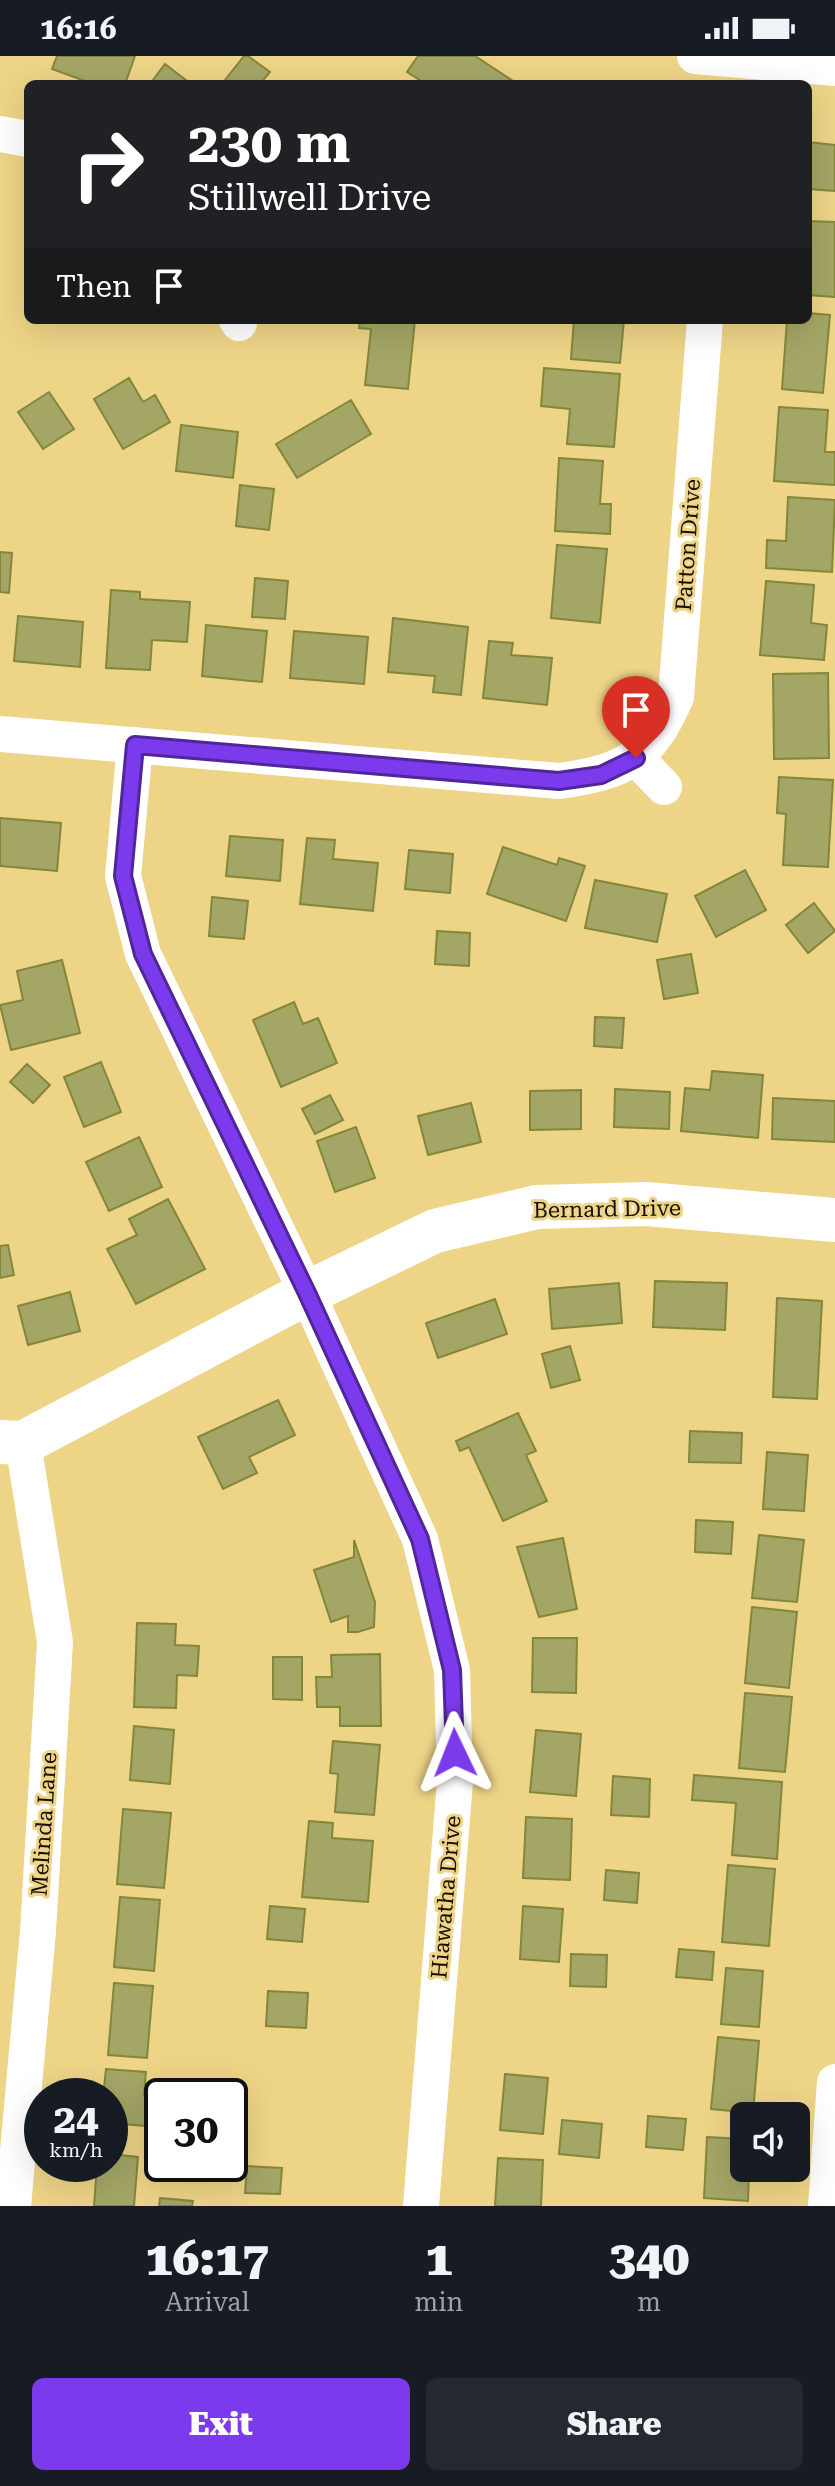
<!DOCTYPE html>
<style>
body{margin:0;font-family:"Roboto Serif",serif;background:#242831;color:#f1f3f6;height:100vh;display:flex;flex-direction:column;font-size:30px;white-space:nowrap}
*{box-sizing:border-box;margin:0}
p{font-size:26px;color:#9ea1a6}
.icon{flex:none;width:44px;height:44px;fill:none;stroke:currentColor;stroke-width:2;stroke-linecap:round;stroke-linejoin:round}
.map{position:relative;height:2150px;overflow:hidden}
.drawer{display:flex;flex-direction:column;background:#171b24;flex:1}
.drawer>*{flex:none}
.hud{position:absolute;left:24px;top:24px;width:788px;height:244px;border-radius:12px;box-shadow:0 8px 32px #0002;background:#202124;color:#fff;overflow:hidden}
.controls{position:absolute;left:730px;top:2046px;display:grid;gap:16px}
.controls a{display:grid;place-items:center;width:80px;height:80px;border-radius:12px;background:#171b24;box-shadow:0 8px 32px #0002;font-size:40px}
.speed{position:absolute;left:24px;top:2022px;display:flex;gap:16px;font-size:40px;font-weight:700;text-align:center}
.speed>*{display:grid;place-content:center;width:104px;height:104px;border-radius:50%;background:#171b24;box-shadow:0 8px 32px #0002;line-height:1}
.speed small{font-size:20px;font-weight:400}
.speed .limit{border:4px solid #111;border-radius:12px;background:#fff;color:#111}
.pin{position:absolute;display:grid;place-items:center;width:68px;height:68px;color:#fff;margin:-82px -34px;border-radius:50% 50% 50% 0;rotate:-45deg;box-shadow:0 0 8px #0007}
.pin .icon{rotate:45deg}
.me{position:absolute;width:88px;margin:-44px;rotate:358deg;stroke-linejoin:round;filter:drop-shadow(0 0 6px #0008)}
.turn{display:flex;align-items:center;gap:28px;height:168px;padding:0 32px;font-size:36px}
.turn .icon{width:104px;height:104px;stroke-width:2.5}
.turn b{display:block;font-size:56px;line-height:68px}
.then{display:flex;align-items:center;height:76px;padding:0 32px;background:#0003;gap:16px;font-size:30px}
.eta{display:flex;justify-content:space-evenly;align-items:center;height:136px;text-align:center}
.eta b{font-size:48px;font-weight:800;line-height:56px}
.action{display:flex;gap:16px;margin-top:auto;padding:16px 32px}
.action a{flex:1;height:92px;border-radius:12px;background:#7c3aed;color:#fff;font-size:32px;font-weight:800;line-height:92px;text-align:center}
.action a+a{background:#242831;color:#f1f3f6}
.status{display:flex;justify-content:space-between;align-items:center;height:56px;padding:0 40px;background:#171b24;direction:ltr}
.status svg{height:22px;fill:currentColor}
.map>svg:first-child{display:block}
.building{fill:#a3a665;stroke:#84873a;stroke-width:2}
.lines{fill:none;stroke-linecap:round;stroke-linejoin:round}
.minor{stroke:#fff;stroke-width:36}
.tertiary{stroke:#fff;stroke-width:44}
.route-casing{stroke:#51269a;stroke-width:20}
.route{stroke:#7c3aed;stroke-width:14}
.labels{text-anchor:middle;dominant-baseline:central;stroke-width:6;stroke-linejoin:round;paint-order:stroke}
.street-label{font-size:22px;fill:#170f00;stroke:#eed487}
</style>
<div class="status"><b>16:16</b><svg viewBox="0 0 49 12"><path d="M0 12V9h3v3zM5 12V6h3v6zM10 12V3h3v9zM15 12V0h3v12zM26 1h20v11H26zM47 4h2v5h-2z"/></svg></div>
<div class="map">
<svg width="835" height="2150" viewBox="0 0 835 2150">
<rect width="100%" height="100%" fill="#eed487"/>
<!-- building -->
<path class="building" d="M57,0H135L125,28H93L52,13Z
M244,0H248L270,16L260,28H231L225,24Z
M418,0H475L513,25L510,28H426L407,16Z
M165,8L191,28H150Z
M808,86L835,89V135L808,133Z
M808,165L835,166V241L808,239Z
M808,257L830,259L823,337L782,333L787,264H808Z
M360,264H415L408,333L365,329L371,273L359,272Z
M574,264H624L620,307L571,303Z
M544,312L620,318L614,391L567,388L570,353L541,350Z
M129,322L143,346L155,339L170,366L123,393L94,343Z
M49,336L74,373L43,393L18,356Z
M351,344L371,378L297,422L276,388Z
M779,351L828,354L825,396H835V429L774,425Z
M181,369L238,376L233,422L176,415Z
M559,402L603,405L600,448H611L610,478L555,475Z
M240,429L274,433L269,474L236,470Z
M788,441L835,444L832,516L766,512L767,484L786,485Z
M557,489L607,493L600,567L551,562Z
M0,496L12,497L9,537L0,536Z
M255,522L288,525L285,563L252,561Z
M766,525L814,529L811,567L827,569L824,604L760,599Z
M111,534L140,536V543L190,546L187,586L152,584L150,614L106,612Z
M18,560L83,566L80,611L14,605Z
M393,562L468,571L461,639L433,636L435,620L388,616Z
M206,569L267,575L262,626L202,620Z
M294,575L368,581L364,628L290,622Z
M489,585L513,587L511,599L552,602L547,649L483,642Z
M828,617L829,702L774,703L773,618Z
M779,721L833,724L828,811L783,809L786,758L777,757Z
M0,762L61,767L57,815L0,810Z
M230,780L283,784L280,825L226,820Z
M307,782L335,784L333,803L378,807L373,855L300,848Z
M503,791L557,809L559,802L585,810L566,865L487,838Z
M409,794L453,798L450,837L405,833Z
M745,814L766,854L716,881L695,840Z
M595,824L667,838L657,886L585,872Z
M212,841L248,845L244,883L209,880Z
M814,847L835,875L808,897L786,869Z
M437,875L470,877L469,910L435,908Z
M691,898L698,937L664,943L657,904Z
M62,904L80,977L11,994L0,949L23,944L17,915Z
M294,946L303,968L318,962L337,1007L281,1031L253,964Z
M595,961L624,962L622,992L594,990Z
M101,1006L121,1056L84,1071L64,1021Z
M27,1008L50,1029L33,1047L10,1026Z
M712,1015L763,1019L758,1082L681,1075L685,1032L710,1034Z
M615,1033L670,1036L669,1073L614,1071Z
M581,1034V1073L530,1074V1035Z
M330,1039L343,1064L315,1078L302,1053Z
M773,1042L835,1045V1086L772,1083Z
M471,1047L481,1086L428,1099L418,1060Z
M356,1071L375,1122L335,1136L317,1085Z
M139,1081L162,1131L109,1155L86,1106Z
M168,1143L205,1213L136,1248L107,1193L137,1179L129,1163Z
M8,1189L14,1219L0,1222V1190Z
M655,1225L727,1227L725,1274L653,1271Z
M619,1227L622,1267L552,1273L549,1233Z
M70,1236L80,1275L28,1289L18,1250Z
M777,1242L822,1245L817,1343L773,1341Z
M495,1243L507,1278L438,1302L426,1267Z
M570,1290L580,1324L551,1332L542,1298Z
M278,1344L295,1379L249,1401L257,1417L223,1433L198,1381Z
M518,1357L536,1395L526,1399L547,1445L503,1465L469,1391L460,1395L456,1385Z
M690,1375L742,1377L741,1407L689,1406Z
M767,1396L808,1399L804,1455L763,1453Z
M696,1464L733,1466L731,1498L695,1496Z
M759,1479L804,1484L797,1546L752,1542Z
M563,1482L577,1553L539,1561L517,1491Z
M354,1484L375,1546L374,1571L358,1576H348V1560L331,1566L314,1514L354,1501Z
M752,1551L797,1556L789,1632L745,1627Z
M137,1567L176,1568L175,1589L199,1590L197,1620L177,1619L176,1652L134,1651Z
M533,1582H577L576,1637L532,1636Z
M380,1598L381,1670H340V1651H317L316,1621H332L331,1599Z
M273,1601H302V1644L273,1643Z
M745,1637L792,1641L785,1716L739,1712Z
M134,1670L174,1674L170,1728L130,1724Z
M536,1674L581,1678L576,1740L530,1736Z
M333,1685L380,1689L374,1759L335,1756L338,1718L330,1717Z
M694,1719L782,1726L777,1803L732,1799L736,1747L692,1744Z
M613,1720L650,1723L649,1761L611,1759Z
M123,1753L171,1757L164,1832L117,1828Z
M526,1761L572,1763L570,1824L523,1822Z
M309,1765L333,1767L332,1782L373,1785L368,1846L302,1841Z
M728,1809L775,1813L769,1890L722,1886Z
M606,1814L639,1817L637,1847L604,1844Z
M120,1841L160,1844L154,1915L114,1911Z
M270,1850L305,1853L302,1886L267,1883Z
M523,1850L563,1853L559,1906L520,1903Z
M679,1893L714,1896L712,1924L676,1921Z
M571,1898L607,1899L606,1931L570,1930Z
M726,1912L763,1915L759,1971L721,1968Z
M114,1927L153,1930L147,2002L108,1999Z
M268,1935L308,1937L306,1972L266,1970Z
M718,1981L759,1985L753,2057L711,2053Z
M106,2013L146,2016L144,2039L159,2041L156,2071L110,2067V2040H103Z
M505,2018L548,2022L543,2078L500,2074Z
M648,2060L686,2063L683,2094L646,2091Z
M562,2064L602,2068L599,2102L559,2098Z
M707,2081L744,2083V2112H749L748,2145L704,2142Z
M110,2098L138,2101L134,2150H94L97,2108H110Z
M498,2102L543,2104L541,2150H495Z
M247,2110L282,2112L280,2138L245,2137Z
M160,2142L193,2145L192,2150H159Z"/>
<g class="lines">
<!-- minor -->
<path class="minor" d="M695,0L835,12
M0,78L28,83
M237,264L239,267
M0,678L559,725C625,716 649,703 676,641L705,264
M135,689L123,820L143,898L307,1237L420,1483L452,1614L455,1725L421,2150
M636,702L664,731
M13,2150L38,1875L55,1586L23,1387
M826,2150L835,2026"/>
<!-- tertiary -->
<path class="tertiary" d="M0,1386L23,1387L307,1237L435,1175L537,1151L646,1148L835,1164"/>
</g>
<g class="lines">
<!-- route casing -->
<g class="route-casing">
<path id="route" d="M455,1697L452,1614L420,1483L307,1237L143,898L123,820L135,689L559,725L601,719L636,702"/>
</g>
<!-- route -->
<use href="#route" class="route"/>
</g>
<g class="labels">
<!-- street labels -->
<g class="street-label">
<text transform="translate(688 489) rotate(-86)">Patton Drive</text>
<text transform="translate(607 1153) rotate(-1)">Bernard Drive</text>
<text transform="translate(44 1768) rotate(-86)">Melinda Lane</text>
<text transform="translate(446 1841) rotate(-85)">Hiawatha Drive</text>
</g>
</g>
</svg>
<div class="controls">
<a><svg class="icon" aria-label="sound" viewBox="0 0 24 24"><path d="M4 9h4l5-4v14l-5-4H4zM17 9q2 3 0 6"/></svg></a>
</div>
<div class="speed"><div>24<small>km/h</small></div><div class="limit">30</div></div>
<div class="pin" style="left:636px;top:702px;background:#d93025"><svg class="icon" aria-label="arrive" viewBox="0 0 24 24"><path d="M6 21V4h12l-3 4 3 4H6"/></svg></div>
<svg class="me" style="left:455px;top:1697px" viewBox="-20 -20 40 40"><path d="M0-17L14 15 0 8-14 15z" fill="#7c3aed" stroke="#fff" stroke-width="4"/></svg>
<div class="hud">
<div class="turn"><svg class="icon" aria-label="right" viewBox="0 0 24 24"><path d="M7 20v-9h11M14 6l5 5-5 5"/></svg><div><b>230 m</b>Stillwell Drive</div></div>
<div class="then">Then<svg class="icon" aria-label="arrive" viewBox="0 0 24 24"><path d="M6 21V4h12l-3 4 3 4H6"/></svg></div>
</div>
</div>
<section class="drawer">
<div class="eta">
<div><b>16:17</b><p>Arrival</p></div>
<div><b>1</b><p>min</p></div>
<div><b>340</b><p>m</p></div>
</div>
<div class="action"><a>Exit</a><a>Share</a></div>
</section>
